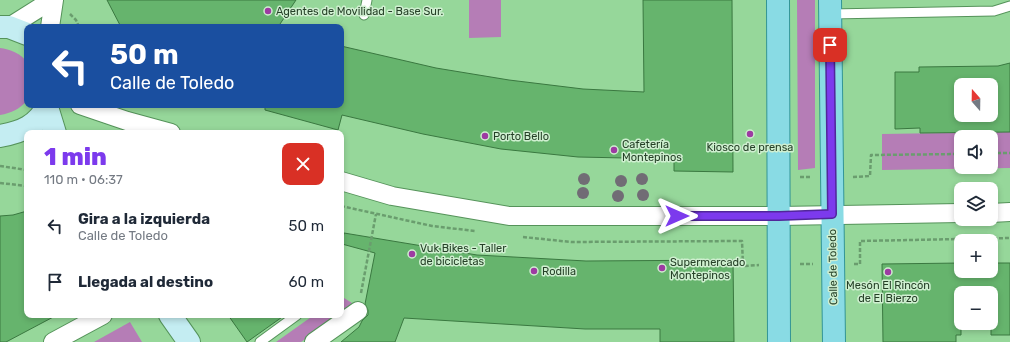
<!DOCTYPE html>
<html lang="es">
<meta charset="utf-8">
<style>
body{margin:0;font-family:Rubik,sans-serif;background:#f2f2f3;color:#1f2937;height:100vh;display:flex;flex-direction:column;font-size:15px;white-space:nowrap}
*{box-sizing:border-box;margin:0}
p{font-size:13px;color:#747a83}
.icon{flex:none;width:22px;height:22px;fill:none;stroke:currentColor;stroke-width:2;stroke-linecap:round;stroke-linejoin:round}
.map{position:relative;flex:1;overflow:hidden}
.sheet{position:absolute;left:24px;top:130px;width:320px;height:188px;display:flex;flex-direction:column;background:#fff;border-radius:8px;box-shadow:0 2px 6px #0003}
.sheet>*{flex:none}
.top-card{position:absolute;left:24px;top:24px;width:320px;height:84px;border-radius:8px;box-shadow:0 2px 6px #0003;background:#1a4fa0;color:#fff;overflow:hidden}
.needle{width:26px;rotate:340deg}
.controls{position:absolute;left:954px;top:78px;display:grid;gap:8px}
.controls a{display:grid;place-items:center;width:44px;height:44px;border-radius:8px;background:#fff;box-shadow:0 2px 6px #0003;font-size:20px}
.pin{position:absolute;display:grid;place-items:center;width:34px;height:34px;color:#fff;margin:-17px;border-radius:8px;box-shadow:0 2px 6px #0006}
.me{position:absolute;width:44px;margin:-22px;rotate:90deg;stroke-linejoin:round;filter:drop-shadow(0 0 3px #0008)}
.turn{display:flex;align-items:center;gap:14px;height:84px;padding:0 20px;font-size:18px}
.turn .icon{width:52px;height:52px;stroke-width:2.5}
.turn b{display:block;font-size:28px;line-height:34px}
.round{display:grid;place-items:center;flex:none;width:42px;height:42px;border-radius:8px;background:#f2f2f3}
.headline{display:flex;align-items:center;justify-content:space-between;height:68px;padding:0 20px}
h1{font-size:24px;font-weight:800;line-height:30px;color:#7c3aed}
ul{padding:0;list-style:none}
li{display:flex;align-items:center;gap:12px;height:56px;padding:0 20px}
li div{flex:1}
li b{display:block;font-size:15px}
li em{font-style:normal}
.map>svg:first-child{display:block}
.green{fill:#b57db6;fill-rule:evenodd}
.building{fill:#66b46d;stroke:#3a7840;fill-rule:evenodd}
.lines{fill:none;stroke-linecap:round;stroke-linejoin:round}
.lane-casing{stroke:#55935a;stroke-width:11}
.street-casing{stroke:#55935a;stroke-width:20}
.secondary-casing{stroke:#55935a;stroke-width:24}
.primary-casing{stroke:#339596;stroke-width:24}
.path{stroke:#6a9d6e;stroke-width:2.5;stroke-dasharray:4 2;stroke-linecap:butt}
.lane{stroke:#fff;stroke-width:9}
.street{stroke:#fff;stroke-width:18}
.secondary{stroke:#c4edf2;stroke-width:22}
.primary{stroke:#89dbe4;stroke-width:22}
.tree{fill:#716c75}
.route-casing{stroke:#51269a;stroke-width:10}
.route{stroke:#7c3aed;stroke-width:7}
.poi-dot{fill:#9d3ba2;stroke:#cfefd0;stroke-width:1.5}
.labels{text-anchor:middle;dominant-baseline:central;stroke-width:3;stroke-linejoin:round;paint-order:stroke}
.poi-label{font-size:11px;fill:#254027;stroke:#cfefd0;text-anchor:start}
.street-label{font-size:11px;fill:#254027;stroke:#cfefd0}
</style>
<div class="map">
<svg width="1010" height="342" viewBox="0 0 1010 342">
<rect width="100%" height="100%" fill="#96d79a"/>
<!-- green -->
<path class="green" d="M469,0H501V37L469,38Z
M797,0H815V168L798,170Z
M0,48C9,49 23,54 27,63C29,69 27,93 27,101C19,109 12,113 0,115Z
M1008,132H1010V168L882,170V134ZM961,137H991V167H961Z
M341,296L355,305L341,314Z
M314,315H340L301,342H276Z
M130,322L142,342H94Z"/>
<!-- building -->
<path class="building" d="M107,0H296L278,27H121Z
M643,0H732L733,172L674,171V159L578,157L501,149L423,134L342,115L338,130L265,110V105H341V46L436,68L509,80L583,89L644,92Z
M1010,63V132L920,133V128L895,129V72H919V67L998,66ZM961,85H991V115H961Z
M27,211V315H57L6,342H0V216L13,215Z
M344,233L477,255L586,261L733,260L734,342H660V329H585L404,318L395,342H341L359,327L362,321L368,315V310L365,304L375,253L342,244Z
M961,263V271H991V263H1010V335H991V293H961V335H956V342H883L882,264Z
M228,315H285L247,342Z"/>
<g class="lines">
<!-- lane casing -->
<g class="lane-casing">
<path id="lane" d="M830,14L994,11L1010,6
M364,15L367,0
M260,342L297,315"/>
</g>
<!-- street casing -->
<g class="street-casing">
<path id="street" d="M9,27L52,0
M50,27L54,0
M80,105L127,121L171,133
M341,181L392,196L509,216H779L961,213
M991,213L1010,212
M53,342L103,315
M314,342L358,311"/>
</g>
<!-- secondary casing -->
<g class="secondary-casing">
<path id="secondary" d="M0,27H9L27,34
M47,107L55,133
M0,136C22,132 37,126 48,105
M170,315L189,342"/>
</g>
<!-- primary casing -->
<g class="primary-casing">
<path id="primary" d="M778,0L779,342
M830,0L834,342"/>
</g>
<!-- path -->
<path class="path" d="M70,14L76,20L79,27
M991,153H1010
M0,166L27,170
M800,177H811
M853,177L870,176L871,155L961,154
M0,183L27,186
M341,206L432,226L475,231
M523,237L571,242L742,241L743,266L759,265
M800,264H813
M854,264H860V241L1010,238
M361,293L376,214"/>
<!-- lane -->
<use href="#lane" class="lane"/>
<!-- street -->
<use href="#street" class="street"/>
<!-- secondary -->
<use href="#secondary" class="secondary"/>
<!-- primary -->
<use href="#primary" class="primary"/>
</g>
<!-- trees -->
<g class="tree">
<circle cx="584" cy="179" r="6"/>
<circle cx="642" cy="179" r="6"/>
<circle cx="621" cy="181" r="6"/>
<circle cx="583" cy="193" r="6"/>
<circle cx="643" cy="195" r="6"/>
<circle cx="618" cy="196" r="6"/>
</g>
<g class="lines">
<!-- route casing -->
<g class="route-casing">
<path id="route" d="M677,216H779L832,214L830,45"/>
</g>
<!-- route -->
<use href="#route" class="route"/>
</g>
<!-- markers -->
<g class="poi-dot">
<circle cx="268" cy="11" r="4"/>
<circle cx="750" cy="134" r="4"/>
<circle cx="485" cy="136" r="4"/>
<circle cx="614" cy="150" r="4"/>
<circle cx="412" cy="254" r="4"/>
<circle cx="662" cy="268" r="4"/>
<circle cx="534" cy="271" r="4"/>
<circle cx="888" cy="272" r="4"/>
</g>
<g class="labels">
<!-- poi labels -->
<g class="poi-label">
<text x="276" y="11">Agentes de Movilidad - Base Sur.</text>
<text x="493" y="136">Porto Bello</text>
<text x="622" y="144">Cafetería<tspan x="622" dy="13">Montepinos</tspan></text>
<text x="750" y="147" text-anchor="middle">Kiosco de prensa</text>
<text x="420" y="248">Vuk Bikes - Taller<tspan x="420" dy="13">de bicicletas</tspan></text>
<text x="670" y="262">Supermercado<tspan x="670" dy="13">Montepinos</tspan></text>
<text x="542" y="271">Rodilla</text>
<text x="888" y="285" text-anchor="middle">Mesón El Rincón<tspan x="888" dy="13">de El Bierzo</tspan></text>
</g>
<!-- street labels -->
<g class="street-label">
<text transform="translate(833 267) rotate(-91)">Calle de Toledo</text>
</g>
</g>
</svg>
<div class="controls">
<a><svg class="needle" viewBox="-14 -14 28 28"><path d="M0-13l5 13h-10z" fill="#e53935"/><path d="M0 13l5-13h-10z" fill="#747a83"/></svg></a>
<a><svg class="icon" aria-label="sound" viewBox="0 0 24 24"><path d="M4 9h4l5-4v14l-5-4H4zM17 9q2 3 0 6"/></svg></a>
<a><svg class="icon" aria-label="layers" viewBox="0 0 24 24"><path d="M12 4l9 5-9 5-9-5zM3 14l9 5 9-5"/></svg></a>
<a>+</a>
<a>−</a>
</div>
<div class="pin" style="left:830px;top:45px;background:#d93025"><svg class="icon" aria-label="arrive" viewBox="0 0 24 24"><path d="M6 21V4h12l-3 4 3 4H6"/></svg></div>
<svg class="me" style="left:677px;top:216px" viewBox="-20 -20 40 40"><path d="M0-17L14 15 0 8-14 15z" fill="#7c3aed" stroke="#fff" stroke-width="4"/></svg>
<div class="top-card">
<div class="turn"><svg class="icon" aria-label="left" viewBox="0 0 24 24"><path d="M17 20v-9H6M10 6l-5 5 5 5"/></svg><div><b>50 m</b>Calle de Toledo</div></div>
</div>
<section class="sheet">
<div class="headline"><div><h1>1 min</h1><p>110 m · 06:37</p></div><a class="round" style="background:#d93025;color:#fff"><svg class="icon" aria-label="close" viewBox="0 0 24 24"><path d="M6 6l12 12M18 6L6 18"/></svg></a></div>
<ul>
<li><svg class="icon" aria-label="left" viewBox="0 0 24 24"><path d="M17 20v-9H6M10 6l-5 5 5 5"/></svg><div><b>Gira a la izquierda</b><p>Calle de Toledo</p></div><em>50 m</em></li>
<li><svg class="icon" aria-label="arrive" viewBox="0 0 24 24"><path d="M6 21V4h12l-3 4 3 4H6"/></svg><div><b>Llegada al destino</b></div><em>60 m</em></li>
</ul>
</section>
</div>
